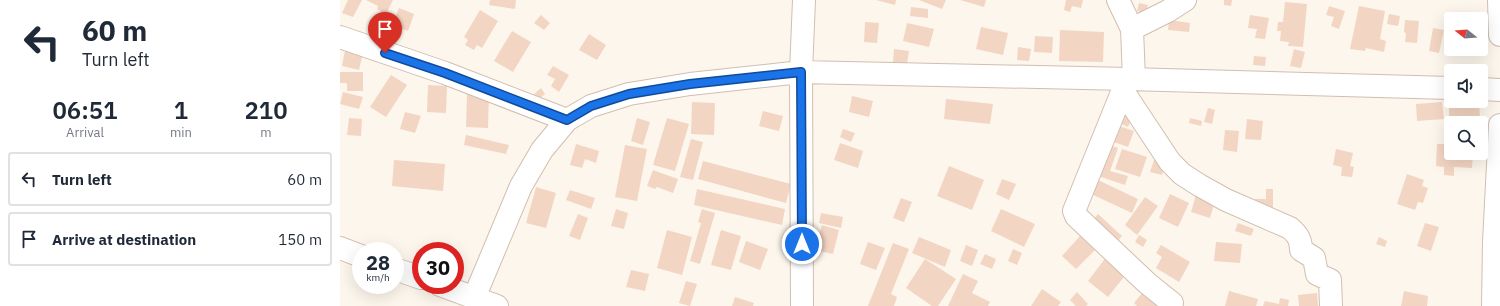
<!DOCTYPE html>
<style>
body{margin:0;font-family:"IBM Plex Sans",sans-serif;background:#f2f2f3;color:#1f2937;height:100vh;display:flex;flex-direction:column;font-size:15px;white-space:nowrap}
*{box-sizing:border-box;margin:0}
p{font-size:13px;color:#747a83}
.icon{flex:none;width:22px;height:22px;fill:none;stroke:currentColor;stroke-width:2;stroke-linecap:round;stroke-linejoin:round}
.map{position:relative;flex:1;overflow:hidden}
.sheet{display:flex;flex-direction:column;background:#fff;width:340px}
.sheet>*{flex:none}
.guide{background:#fff;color:#1f2937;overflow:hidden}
.needle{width:26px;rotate:287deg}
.tools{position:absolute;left:1104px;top:12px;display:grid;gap:8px}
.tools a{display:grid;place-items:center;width:44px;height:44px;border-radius:4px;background:#fff;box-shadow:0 4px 16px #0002;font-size:20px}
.speed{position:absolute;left:12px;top:242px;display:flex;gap:8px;font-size:20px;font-weight:700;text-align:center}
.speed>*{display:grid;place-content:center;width:52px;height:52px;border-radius:50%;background:#fff;box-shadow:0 4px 16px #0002;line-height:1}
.speed small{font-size:10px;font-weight:400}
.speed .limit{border:6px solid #d22;background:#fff;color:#111}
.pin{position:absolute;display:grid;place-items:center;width:34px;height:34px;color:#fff;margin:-41px -17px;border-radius:50% 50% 50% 0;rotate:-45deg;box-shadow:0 0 4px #0007}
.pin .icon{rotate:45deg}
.me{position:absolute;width:44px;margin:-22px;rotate:0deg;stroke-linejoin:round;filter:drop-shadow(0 0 3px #0008)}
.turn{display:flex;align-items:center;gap:14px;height:84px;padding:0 16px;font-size:18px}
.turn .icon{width:52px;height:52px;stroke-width:2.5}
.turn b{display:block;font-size:28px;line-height:34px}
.eta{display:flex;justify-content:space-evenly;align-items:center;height:68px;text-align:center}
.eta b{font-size:24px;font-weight:600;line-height:28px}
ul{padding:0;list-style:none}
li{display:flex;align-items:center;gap:12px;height:54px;margin:0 8px 6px;padding:0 8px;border:2px solid #e0e1e3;border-radius:4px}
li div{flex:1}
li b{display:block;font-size:15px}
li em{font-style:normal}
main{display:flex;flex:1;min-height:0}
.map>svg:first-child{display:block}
.building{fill:#f3d5c3}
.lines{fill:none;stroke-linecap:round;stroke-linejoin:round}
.street-casing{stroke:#d1beb0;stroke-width:24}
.secondary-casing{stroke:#d6c0b0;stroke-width:24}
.street{stroke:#fff;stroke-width:22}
.secondary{stroke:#fff;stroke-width:22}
.route-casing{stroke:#114b97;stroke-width:10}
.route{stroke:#1a73e8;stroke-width:7}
</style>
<main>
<section class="sheet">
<div class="guide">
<div class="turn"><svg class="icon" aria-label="left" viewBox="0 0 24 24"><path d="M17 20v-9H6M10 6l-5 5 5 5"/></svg><div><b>60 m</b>Turn left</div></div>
</div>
<div class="eta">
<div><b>06:51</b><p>Arrival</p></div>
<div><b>1</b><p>min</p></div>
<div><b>210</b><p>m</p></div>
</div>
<ul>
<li><svg class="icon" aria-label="left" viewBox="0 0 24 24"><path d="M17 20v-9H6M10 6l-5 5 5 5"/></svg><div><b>Turn left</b></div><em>60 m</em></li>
<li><svg class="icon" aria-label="arrive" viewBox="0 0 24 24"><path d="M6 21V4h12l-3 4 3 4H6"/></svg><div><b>Arrive at destination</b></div><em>150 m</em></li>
</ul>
</section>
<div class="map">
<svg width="1160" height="306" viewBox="0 0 1160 306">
<rect width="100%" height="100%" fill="#fdf6ec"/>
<!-- building -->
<path class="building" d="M8,0H22L13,17L2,13Z
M26,0H53L46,14L37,9L38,6Z
M150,0H176L175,9L149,5Z
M536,0H556L555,5Z
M579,0H606L602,9Z
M620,0H646L644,7Z
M726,0H743L741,8L732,6L730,12L724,10Z
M884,0H892L891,6L884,5Z
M945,2L967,4L963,47L948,46L949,42L940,41L941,31H937L938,22H943Z
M799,3L808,5L806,13L797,11Z
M989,6L1005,11L999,29L991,26L994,17L986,15Z
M1019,6L1045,11L1040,39L1046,41L1044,52L1026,48L1025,51L1010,49Z
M571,7L588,9V18L570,16Z
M59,8L74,14L68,31L52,25Z
M140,10L158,21L142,48L137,45L134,50L125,45L128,40L124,37Z
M1049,14L1060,16L1058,26L1047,24Z
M201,15L210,23L204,30L194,23Z
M910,15L929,18L925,39L915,38L917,29L908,28Z
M829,20L850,23L849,32L828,30Z
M1065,20L1079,21L1077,43L1065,42L1066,33L1064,32Z
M525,22L539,23L537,43L524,42Z
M567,23L594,29L589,47L563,41Z
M641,27L668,33L663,55L636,49Z
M1110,27H1111V49H1126L1125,53L1106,51Z
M1093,28L1104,30L1099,53L1089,51Z
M720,30L764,32L763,62L719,61Z
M172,31L191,42L173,72L154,61Z
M249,34L266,45L257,60L239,50Z
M695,36L713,37L712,53L694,52Z
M6,46L24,49L19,70L2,66Z
M678,47L691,49L689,61L677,60Z
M554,49L569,51L567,64L553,62Z
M954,49L965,52L961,68L950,66Z
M914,56L926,57L925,66L913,65Z
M213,66L229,75L219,92L211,86L215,79L207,75Z
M0,72H23V91H7V83H0Z
M51,75L67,85L46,117L30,107Z
M88,85L107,86L106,113L87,112Z
M201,88L205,94L199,99L194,94Z
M3,92L23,97L19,109L0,104Z
M127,94H149L148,128L126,127Z
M512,96L533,101L529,117L509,112Z
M606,99L653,104L650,124L604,119Z
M1109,99H1111V101H1139L1140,118L1109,119Z
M352,102L375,103L374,135L351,134Z
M1102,102L1104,119L1077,121L1076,104Z
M868,108L875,110L872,124L864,122Z
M782,109L794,114L788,127L777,122Z
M423,111L443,116L439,131L419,126Z
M65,112L81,116L75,133L60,129Z
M9,118L22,119L21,136L7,135Z
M297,118L310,122L303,145L291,141Z
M327,118L349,124L335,171L313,165Z
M850,118L862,121L861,126L849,123Z
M907,119L923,121L921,140L905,139Z
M779,126L794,131L788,147L774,142Z
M503,129L515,133L511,142L500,137Z
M885,130L899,131L897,152L883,150Z
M126,135L169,145L166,154L124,145Z
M351,139L363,142L353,180L340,177Z
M500,143L523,151L518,168L494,160Z
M236,144L259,151L256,163L245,159L242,168L230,165Z
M1097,144H1111V153H1133L1132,168L1114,167V176L1104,175V167L1096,166Z
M285,145L307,149L297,201L275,197Z
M769,145L778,148L770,171L788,176L785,185L758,176Z
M782,149L807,157L800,177L775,169Z
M996,149L1013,153L1010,166L1014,167L1012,177L1001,176L1002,167L993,165Z
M54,160L105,164L103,191L52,186Z
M814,160L825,163L822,175L810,172Z
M363,161L451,184L446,203L358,179Z
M609,166L644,180L632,210L597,196Z
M313,170L338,179L333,193L317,187L315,189L307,186Z
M1067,174L1084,180L1082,186L1088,188L1083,203L1078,202L1075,210L1057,204Z
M662,179L676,184L669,200L656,194Z
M756,179L798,199L792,213L749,193Z
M196,187L216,193L206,228L186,223Z
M357,189L445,209L442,225L354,205Z
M926,189H933V209L915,208V199H926Z
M230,190L255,198L251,209L226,200Z
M830,194L849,203L838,227L819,218Z
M856,195L875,201L870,218L851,212Z
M805,197L818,206L797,235L785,225Z
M561,198L572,202L564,222L553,218Z
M276,209L288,213L284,229L271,226Z
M362,209L375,213L360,264L350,261L361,223L358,222Z
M661,209L695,224L684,247L651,231Z
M481,213L503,217L501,228L479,223Z
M238,214L248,218L240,240L229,236Z
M758,214L782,236L776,243L752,221Z
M898,223L914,229L911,236L895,231Z
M1085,223L1099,227L1091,251L1077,246Z
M482,225L499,230L493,254L475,250Z
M327,230L352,237L342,275L317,268Z
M381,230L401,236L391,270L371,265Z
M799,235L807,240L803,247L795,242Z
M740,236L755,250L736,269L722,256Z
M579,237L611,250L605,267L572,253Z
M1039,237L1047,241L1045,247L1036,244Z
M406,241L428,249L420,270L399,262Z
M528,242L545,248L536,270L520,264Z
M876,242L902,244L900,263L874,261Z
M553,243L569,249L551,294L557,297L554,306H528Z
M626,245L638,250L632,266L620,261Z
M821,245L850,262L839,282L816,268L822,257L816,253Z
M673,249L682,253L677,265L668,261Z
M645,254L656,259L652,269L640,264Z
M767,256L787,273L768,297L748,281Z
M585,259L616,279L598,306H592L566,288Z
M291,270L309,274L305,291L286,287Z
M623,274L638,281L632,293L650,302L648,306H608Z
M346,281L357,284L350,306L339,303Z
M808,286L822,306H797L794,303Z
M702,289L721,302L718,306H691Z
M889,291L918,299L916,306H885Z
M1064,291L1088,296L1087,306H1061Z
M737,292L748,304L746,306H736L730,300Z
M977,293L978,306H959L958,295Z
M395,297L414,303L413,306H392Z
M940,298L949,300L948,306H923L925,301L939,304Z"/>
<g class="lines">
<!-- street casing -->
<g class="street-casing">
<path id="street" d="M778,0L792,29L794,79
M1159,0L1160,35
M792,29L828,11L845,0
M0,37L105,73L227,120
M787,80L734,211L736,216L807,283L832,303
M1141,89L1160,90
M783,91L830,162L842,174L859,185L886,200L950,228C958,235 961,240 961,250L974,258L977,274L990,280L991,306
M134,298L181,186L202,150L227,120L251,106L289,94L350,84L461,72L788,79L1111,88
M462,306L461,72L464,0
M1153,306L1154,242L1160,125"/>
</g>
<!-- secondary casing -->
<g class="secondary-casing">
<path id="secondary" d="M0,248L21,256
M55,269L81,278
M100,285L157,306"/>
</g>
<!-- street -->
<use href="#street" class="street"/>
<!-- secondary -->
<use href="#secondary" class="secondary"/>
</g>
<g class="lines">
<!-- route casing -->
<g class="route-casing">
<path id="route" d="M45,53L105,73L227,120L251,106L289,94L350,84L461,72L462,244"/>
</g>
<!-- route -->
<use href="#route" class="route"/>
</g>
</svg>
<div class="tools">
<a><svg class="needle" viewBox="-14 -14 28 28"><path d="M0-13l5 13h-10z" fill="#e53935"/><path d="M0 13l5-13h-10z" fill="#747a83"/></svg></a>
<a><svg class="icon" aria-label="sound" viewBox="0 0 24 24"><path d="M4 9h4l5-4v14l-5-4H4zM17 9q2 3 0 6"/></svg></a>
<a><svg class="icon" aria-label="search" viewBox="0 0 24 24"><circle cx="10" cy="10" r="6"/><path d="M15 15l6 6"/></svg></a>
</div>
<div class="speed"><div>28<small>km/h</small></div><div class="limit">30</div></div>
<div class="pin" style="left:45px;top:53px;background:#d93025"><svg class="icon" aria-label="arrive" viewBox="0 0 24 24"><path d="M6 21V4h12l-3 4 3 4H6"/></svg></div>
<svg class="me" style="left:462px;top:244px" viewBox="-20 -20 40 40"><circle r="17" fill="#1a73e8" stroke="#fff" stroke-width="3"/><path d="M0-11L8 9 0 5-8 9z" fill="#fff"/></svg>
</div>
</main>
